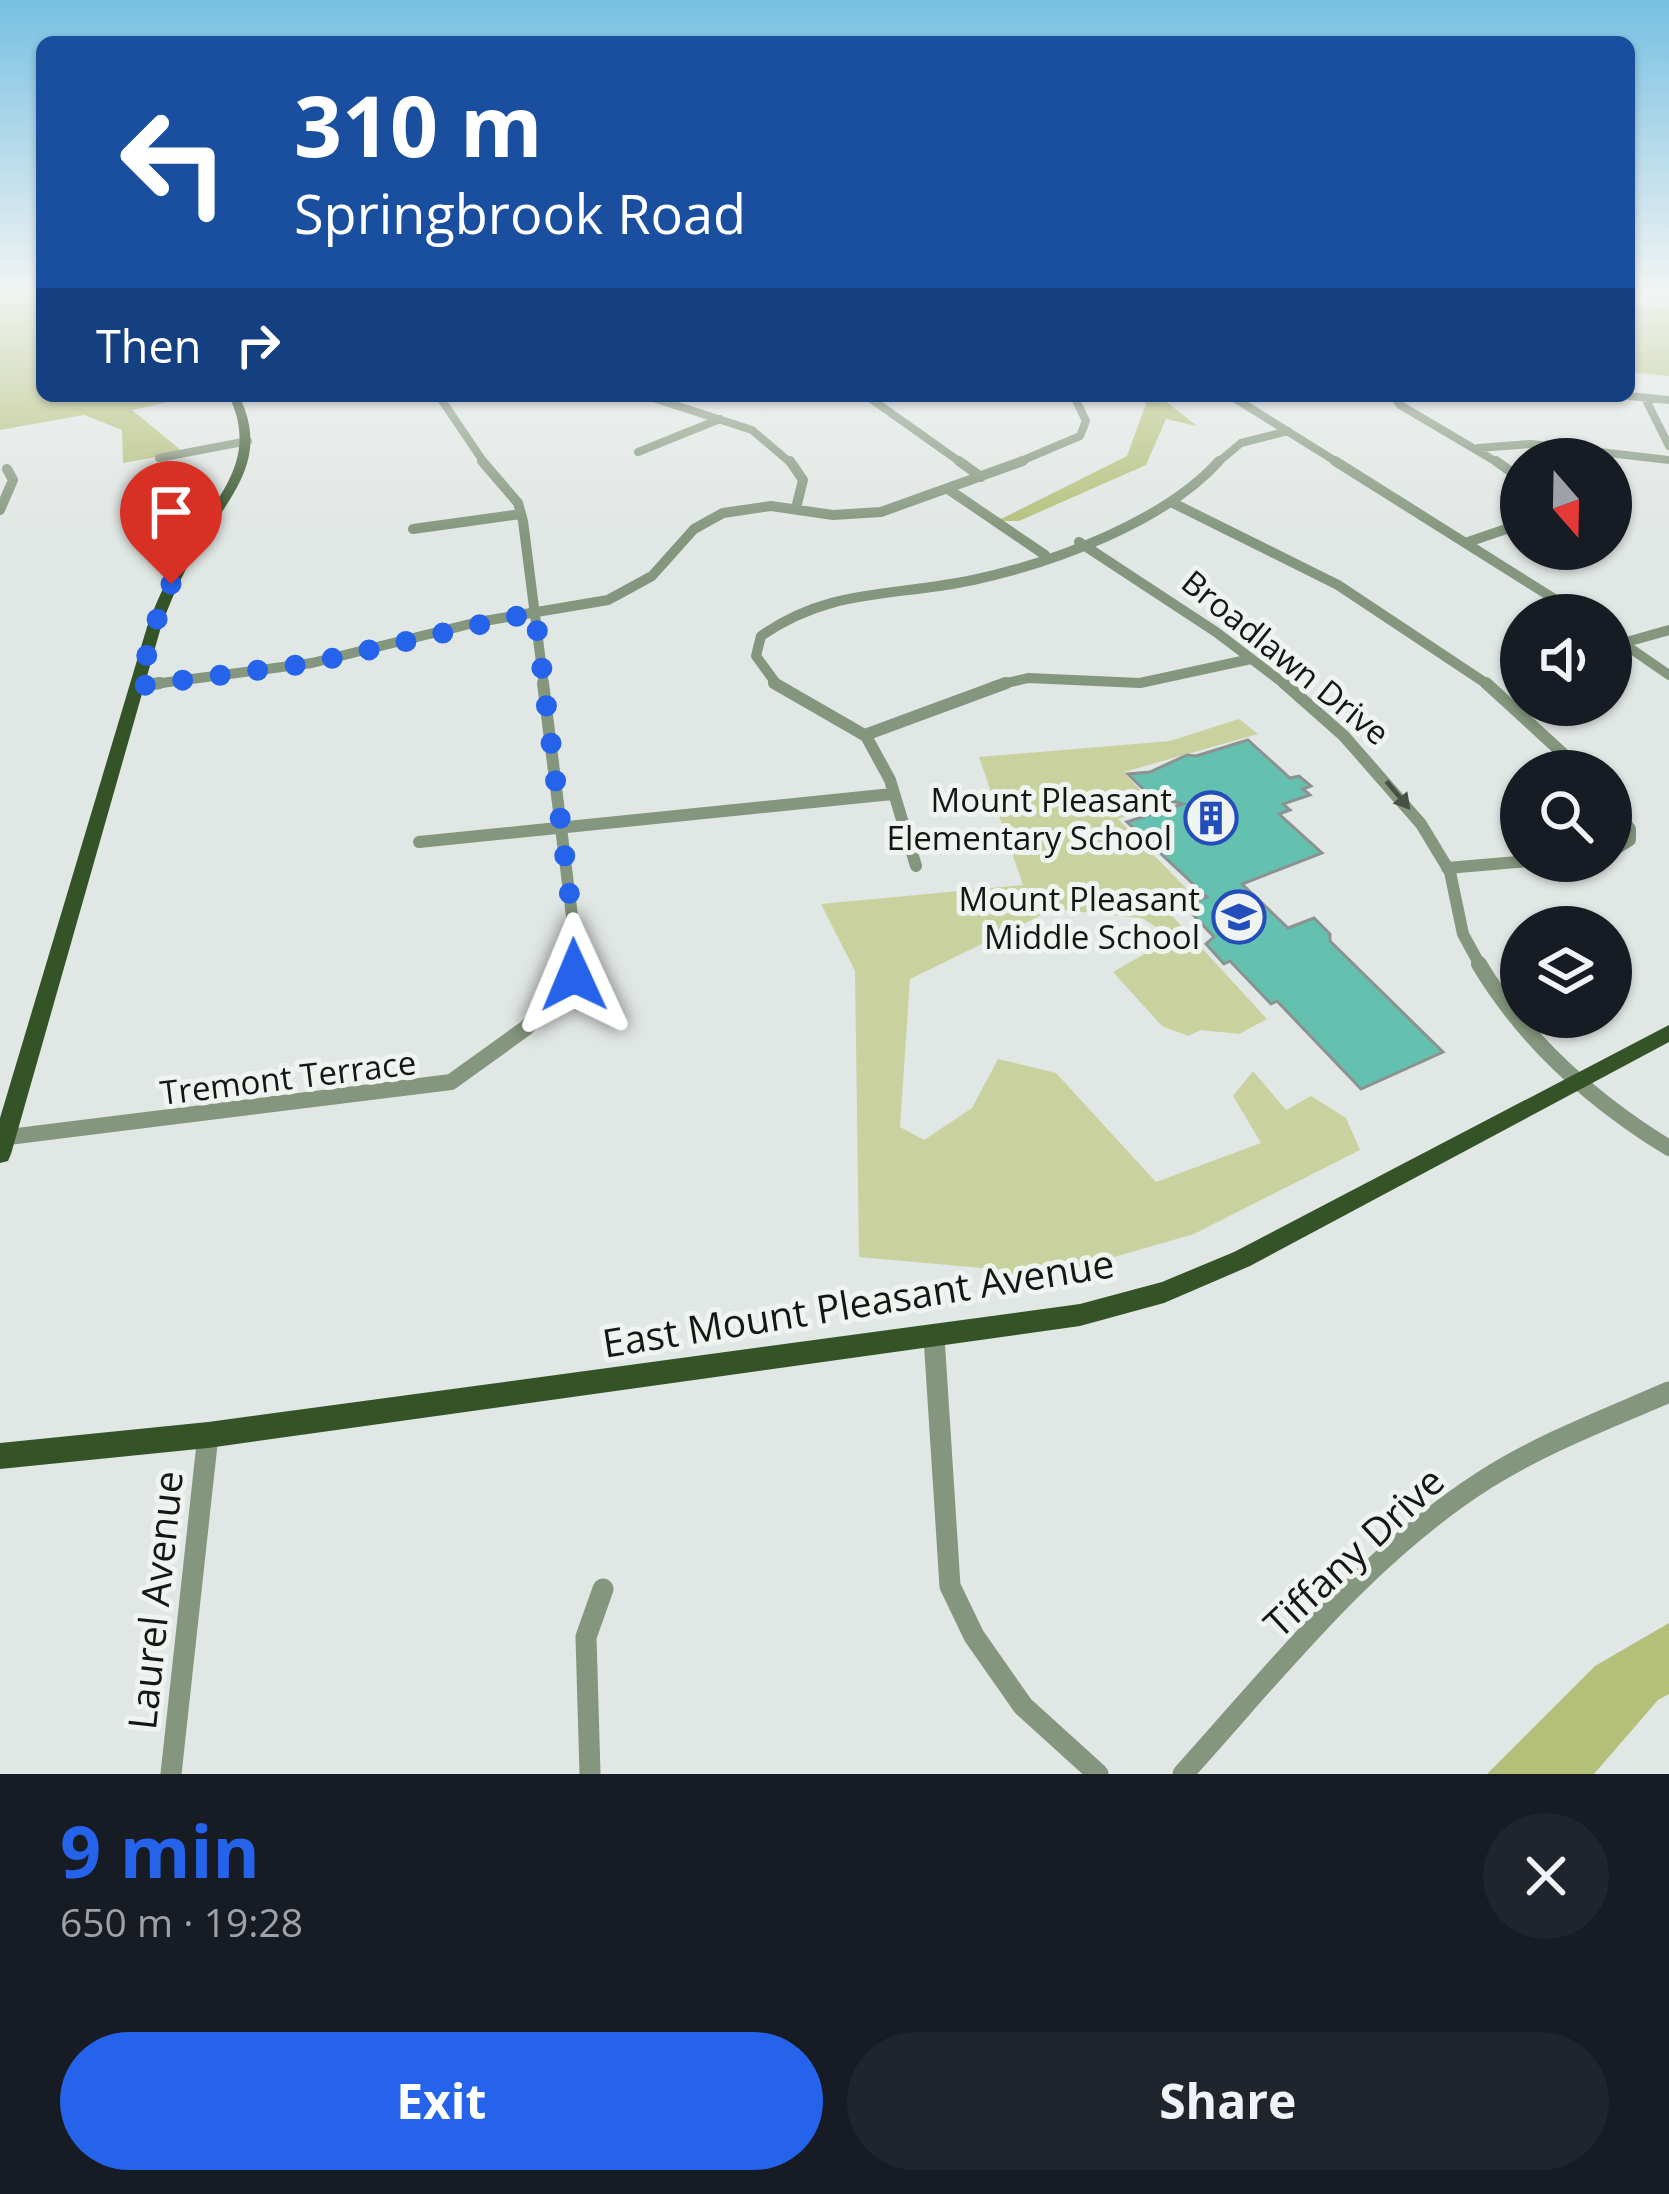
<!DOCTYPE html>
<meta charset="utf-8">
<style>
body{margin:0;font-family:"Open Sans",sans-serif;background:#20242c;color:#f1f3f6;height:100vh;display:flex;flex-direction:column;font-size:45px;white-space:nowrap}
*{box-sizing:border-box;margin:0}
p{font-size:39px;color:#9ea1a6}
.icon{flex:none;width:66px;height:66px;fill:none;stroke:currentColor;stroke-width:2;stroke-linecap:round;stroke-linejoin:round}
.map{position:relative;height:1774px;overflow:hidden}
.drawer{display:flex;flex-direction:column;background:#171b24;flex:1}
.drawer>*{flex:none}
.top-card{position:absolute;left:36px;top:36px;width:1599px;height:366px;border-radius:18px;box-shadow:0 3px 9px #0004;background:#1a4fa0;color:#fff;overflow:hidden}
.needle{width:78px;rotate:160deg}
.fabs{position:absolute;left:1500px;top:438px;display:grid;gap:24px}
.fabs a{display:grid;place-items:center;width:132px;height:132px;border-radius:50%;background:#171b24;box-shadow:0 3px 9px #0004;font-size:60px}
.pin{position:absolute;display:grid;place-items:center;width:102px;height:102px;color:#fff;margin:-123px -51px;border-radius:50% 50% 50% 0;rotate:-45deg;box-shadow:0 0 12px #0007}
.pin .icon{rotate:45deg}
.me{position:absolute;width:132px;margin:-66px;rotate:359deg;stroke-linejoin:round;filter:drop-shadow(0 0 9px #0008)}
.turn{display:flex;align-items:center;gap:42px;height:252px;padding:0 60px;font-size:54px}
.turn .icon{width:156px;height:156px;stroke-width:2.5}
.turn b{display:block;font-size:84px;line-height:102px}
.then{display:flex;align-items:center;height:114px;padding:0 60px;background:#0003;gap:24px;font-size:45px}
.round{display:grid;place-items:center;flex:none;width:126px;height:126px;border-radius:63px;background:#20242c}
.overview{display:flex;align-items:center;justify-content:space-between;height:204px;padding:0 60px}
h1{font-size:72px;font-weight:700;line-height:90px;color:#2563eb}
.button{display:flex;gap:24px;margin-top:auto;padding:24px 60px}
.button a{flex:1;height:138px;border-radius:72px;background:#2563eb;color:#fff;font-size:48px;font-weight:700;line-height:138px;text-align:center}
.button a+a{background:#20242c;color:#f1f3f6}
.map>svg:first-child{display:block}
.green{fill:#c9d29f}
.forest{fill:#b4c07a}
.building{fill:#64c1b0;stroke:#8c9291;stroke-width:3}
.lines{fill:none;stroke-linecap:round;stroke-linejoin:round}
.minor-far4{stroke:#84967d;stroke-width:8}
.minor-far3{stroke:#84967d;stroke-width:10}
.minor-far2{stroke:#84967d;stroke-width:12}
.minor-far1{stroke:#84967d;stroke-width:16}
.minor{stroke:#84967d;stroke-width:21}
.major{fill:#345428;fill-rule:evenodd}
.oneway{fill:#475044}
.route{stroke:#2563eb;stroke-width:21;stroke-dasharray:0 37.8}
.labels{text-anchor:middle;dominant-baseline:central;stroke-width:10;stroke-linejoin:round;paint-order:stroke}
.street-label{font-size:33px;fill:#151715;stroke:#eff4f1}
.poi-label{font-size:33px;fill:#151715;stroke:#eff4f1;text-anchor:end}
.near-street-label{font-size:39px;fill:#151715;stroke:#eff4f1}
</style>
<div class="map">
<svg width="1669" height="1774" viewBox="0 0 1669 1774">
<rect width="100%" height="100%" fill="#e1e7e4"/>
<!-- green -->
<path class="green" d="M1239,719L1258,734L1124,772L1154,806L1118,819L1191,893L1163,906L1267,1019L1239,1034L1201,1030L1188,1036L1162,1026L1113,972L1172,938L1142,918L1054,909L910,979L900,1127L924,1140L972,1108L998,1059L1056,1073L1156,1182L1261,1143L1233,1096L1253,1071L1286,1110L1311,1096L1346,1118L1360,1150L1194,1234L1031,1281L1011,1283L1004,1270L859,1257L855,971L821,904L1023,885L979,757L1170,741Z"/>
<!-- forest -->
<path class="forest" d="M0,287H42V396H194L132,410L183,452L123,463L122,430L84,415L0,430Z
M1629,305L1669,309V376L1629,372Z
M1142,396H1159L1197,426L1166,419L1146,465L1019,521H997L1127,456L1146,404Z
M1669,1623V1694L1658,1700L1594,1774H1487L1595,1666Z"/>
<!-- building -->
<path class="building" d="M1248,740L1290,778L1299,776L1311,786L1303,789L1310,795L1283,804L1290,810L1279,814L1322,853L1242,884L1288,928L1314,918L1330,934V941L1443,1052L1361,1089L1277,1001L1271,1004L1230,961L1224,964L1206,944L1214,937L1185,906L1207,897L1127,822L1183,804L1150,796L1128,774L1150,772L1187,755L1196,756Z"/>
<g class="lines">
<!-- minor-far4 -->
<path class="minor-far4" d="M439,396L485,464
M647,396L752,430L792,464
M867,396L963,464
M1231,396L1340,464
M1394,396L1400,405L1500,464
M1629,396L1669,400
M1645,398L1669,446
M1478,448L1531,444L1669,460
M638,452L720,419
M159,458L248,441
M1014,464L1080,436L1086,421L1074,396
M1216,464L1241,443L1288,431"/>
<!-- minor-far3 -->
<path class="minor-far3" d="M482,461L518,503L523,521L544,686
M790,461L803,480L796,508
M959,461L981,477
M1335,461L1580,615
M1496,461L1521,479
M948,489L1045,555
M1173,503L1338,585L1490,686
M0,510L13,480L7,469
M413,529L521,514
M1079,542L1216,632L1287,686
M1468,542L1521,524
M1611,635L1669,675
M1623,643L1669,630
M139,686L312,663L478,622L608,600L652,576L694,529L723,513L771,506L833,515L881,512L1023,461
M778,686L756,656L761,636C831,587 894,597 973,580C1053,563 1164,522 1219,461
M994,686L1028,678L1140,683L1251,659"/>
<!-- minor-far2 -->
<path class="minor-far2" d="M543,683L577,956L573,967
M774,683L866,736L890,780L916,866
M1284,683L1344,736L1421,824L1450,872L1463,934L1481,967
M1486,683L1582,771
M139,686L160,683
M865,735L1006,683
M1611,803L1630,829V840L1611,852
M419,842L892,794
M1447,868L1530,861"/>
<!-- minor-far1 -->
<path class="minor-far1" d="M1479,964C1525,1041 1594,1102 1669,1148
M0,1138L451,1082L526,1028L560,991L574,964"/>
<!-- minor -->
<path class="minor" d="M934,1337L950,1586L974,1636L1023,1706L1098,1774
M171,1774L208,1435
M590,1774L586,1637L603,1589
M1183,1774C1277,1670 1366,1555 1486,1479C1543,1443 1607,1419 1669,1392"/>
<!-- major -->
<path class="major" d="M1660,287H1669V292Z
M229,396H239C271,460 229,497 197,550C182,574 171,600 161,627L11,1154L8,1161L0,1163V1118L147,627C157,600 169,574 184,550C216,498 260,460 229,396Z
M1669,1025V1042L1250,1266L1164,1303L1080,1326L208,1448L0,1469V1443L208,1422L1080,1304L1162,1282L1234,1252Z"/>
</g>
<!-- one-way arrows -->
<defs><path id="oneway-solid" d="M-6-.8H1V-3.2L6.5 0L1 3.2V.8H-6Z" transform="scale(3)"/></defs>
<use class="oneway" href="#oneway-solid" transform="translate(1398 795) rotate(50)"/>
<!-- sky -->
<linearGradient id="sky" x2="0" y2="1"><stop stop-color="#77c0e2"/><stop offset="0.54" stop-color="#f2f4f3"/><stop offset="1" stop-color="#f2f4f3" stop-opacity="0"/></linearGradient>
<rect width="1669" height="536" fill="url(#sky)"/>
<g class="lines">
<!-- route -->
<path class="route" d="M171,584L154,627L139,686L312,663L535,612L577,956L574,975"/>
</g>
<!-- icons -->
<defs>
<g id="building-ring" transform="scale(2.7)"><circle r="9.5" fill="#eff4f1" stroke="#234dbb" stroke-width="1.5"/><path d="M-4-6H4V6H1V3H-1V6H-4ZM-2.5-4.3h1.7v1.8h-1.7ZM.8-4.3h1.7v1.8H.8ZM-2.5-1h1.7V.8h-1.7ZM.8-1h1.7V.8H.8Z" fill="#234dbb"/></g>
<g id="school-ring" transform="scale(2.7)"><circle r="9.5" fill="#eff4f1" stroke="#234dbb" stroke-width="1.5"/><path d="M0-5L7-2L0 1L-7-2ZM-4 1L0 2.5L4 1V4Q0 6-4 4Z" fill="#234dbb"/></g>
</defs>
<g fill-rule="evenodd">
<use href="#building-ring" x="1211" y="818"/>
<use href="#school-ring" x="1239" y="917"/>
</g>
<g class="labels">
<!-- street labels -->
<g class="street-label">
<text transform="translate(1286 657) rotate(39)">Broadlawn Drive</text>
<text transform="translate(288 1077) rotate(-7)">Tremont Terrace</text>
</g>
<!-- poi labels -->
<g class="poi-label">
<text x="1172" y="799">Mount Pleasant<tspan x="1172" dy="38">Elementary School</tspan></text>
<text x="1200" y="898">Mount Pleasant<tspan x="1200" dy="38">Middle School</tspan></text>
</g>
<!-- near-street labels -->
<g class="near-street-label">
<text transform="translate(858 1302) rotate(-9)">East Mount Pleasant Avenue</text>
<text transform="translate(1353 1551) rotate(-43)">Tiffany Drive</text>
<text transform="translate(154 1600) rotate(-84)">Laurel Avenue</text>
</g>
</g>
</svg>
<div class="fabs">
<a><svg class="needle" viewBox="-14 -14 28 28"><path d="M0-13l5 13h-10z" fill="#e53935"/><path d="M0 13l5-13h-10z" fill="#9ea1a6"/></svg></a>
<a><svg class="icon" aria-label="sound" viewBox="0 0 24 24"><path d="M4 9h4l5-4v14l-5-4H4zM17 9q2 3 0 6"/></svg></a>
<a><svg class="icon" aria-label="search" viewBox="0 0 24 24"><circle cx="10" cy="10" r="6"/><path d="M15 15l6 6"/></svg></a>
<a><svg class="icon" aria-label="layers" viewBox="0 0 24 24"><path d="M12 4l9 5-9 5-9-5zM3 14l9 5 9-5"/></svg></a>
</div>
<div class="pin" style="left:171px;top:584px;background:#d93025"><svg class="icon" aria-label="arrive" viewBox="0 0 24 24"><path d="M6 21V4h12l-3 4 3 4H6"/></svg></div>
<svg class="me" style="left:574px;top:975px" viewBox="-20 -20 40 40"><path d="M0-17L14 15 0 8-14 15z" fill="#2563eb" stroke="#fff" stroke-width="4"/></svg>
<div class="top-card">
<div class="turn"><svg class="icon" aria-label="left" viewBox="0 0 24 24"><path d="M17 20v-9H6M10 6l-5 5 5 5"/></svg><div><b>310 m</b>Springbrook Road</div></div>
<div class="then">Then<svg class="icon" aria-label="right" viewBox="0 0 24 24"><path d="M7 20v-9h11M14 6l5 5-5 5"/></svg></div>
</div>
</div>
<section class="drawer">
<div class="overview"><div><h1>9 min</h1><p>650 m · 19:28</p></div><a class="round"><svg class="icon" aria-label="close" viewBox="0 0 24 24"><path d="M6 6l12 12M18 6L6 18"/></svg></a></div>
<div class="button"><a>Exit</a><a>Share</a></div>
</section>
